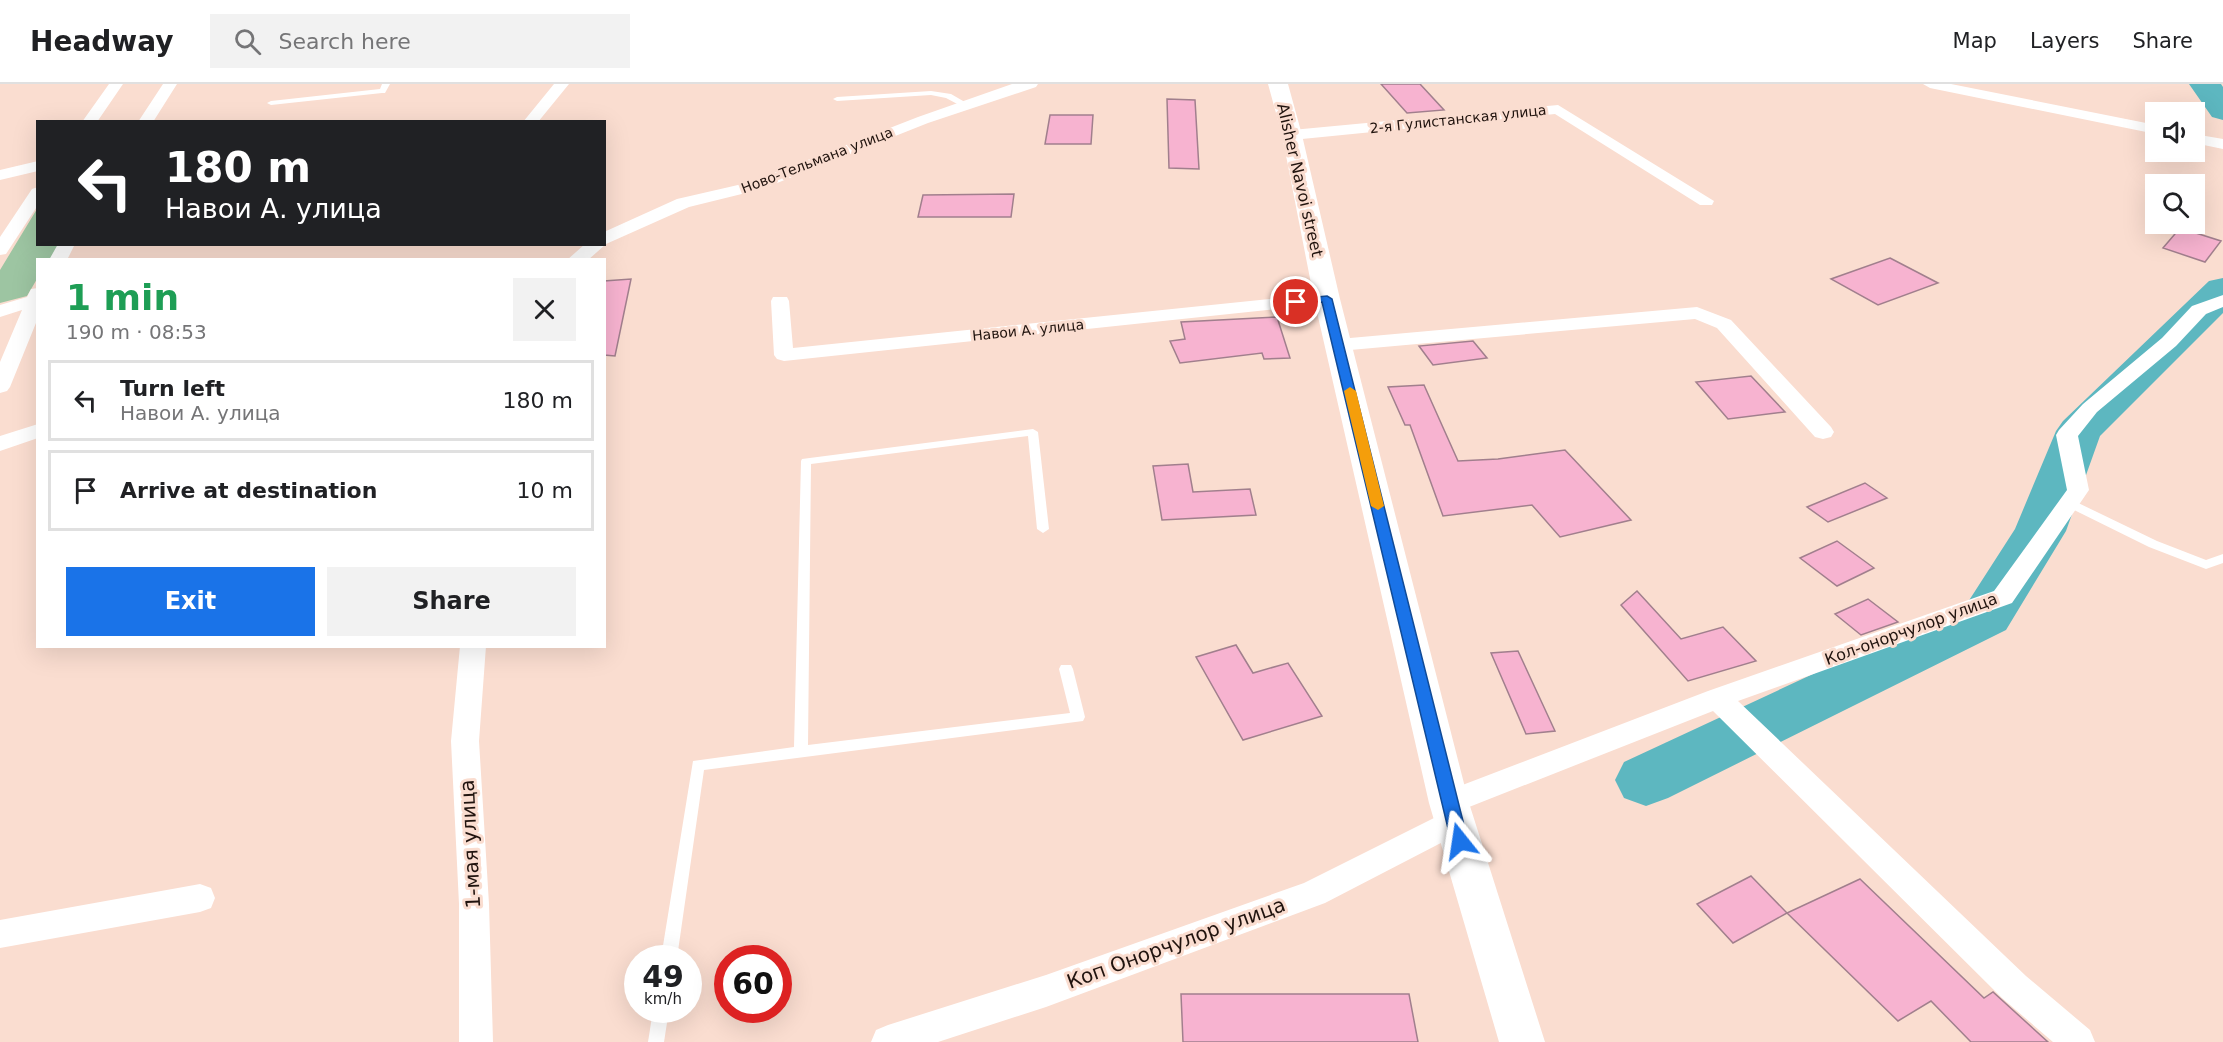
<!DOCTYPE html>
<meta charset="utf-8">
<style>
body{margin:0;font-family:"DejaVu Sans",sans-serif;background:#f2f2f2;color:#202124;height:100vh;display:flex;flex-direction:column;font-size:22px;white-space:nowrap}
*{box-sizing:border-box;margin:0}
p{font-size:20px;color:#757577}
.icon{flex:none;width:33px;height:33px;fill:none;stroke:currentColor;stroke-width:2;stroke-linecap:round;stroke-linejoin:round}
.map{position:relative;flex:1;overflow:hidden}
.side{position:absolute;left:36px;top:174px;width:570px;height:390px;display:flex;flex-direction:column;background:#fff;border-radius:0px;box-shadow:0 6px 24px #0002}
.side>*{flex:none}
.banner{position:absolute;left:36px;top:36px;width:570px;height:126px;border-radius:0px;box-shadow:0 6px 24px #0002;background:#202124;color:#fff;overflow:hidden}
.tools{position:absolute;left:2145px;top:18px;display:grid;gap:12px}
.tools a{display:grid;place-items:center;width:60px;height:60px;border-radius:0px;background:#fff;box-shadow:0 6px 24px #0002;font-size:30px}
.speed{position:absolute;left:624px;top:861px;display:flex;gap:12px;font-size:30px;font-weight:700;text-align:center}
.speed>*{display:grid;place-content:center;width:78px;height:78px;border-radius:50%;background:#fff;box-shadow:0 6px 24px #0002;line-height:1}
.speed small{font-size:15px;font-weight:400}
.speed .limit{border:9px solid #d22;background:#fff;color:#111}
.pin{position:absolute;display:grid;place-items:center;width:51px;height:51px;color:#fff;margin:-26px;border:3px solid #fff;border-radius:50%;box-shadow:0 2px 6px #0007}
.me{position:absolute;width:66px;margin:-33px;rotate:345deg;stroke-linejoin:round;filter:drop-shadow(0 0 4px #0008)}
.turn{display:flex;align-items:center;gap:21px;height:126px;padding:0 30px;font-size:27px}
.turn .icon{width:78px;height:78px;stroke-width:2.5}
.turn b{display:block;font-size:42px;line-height:51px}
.round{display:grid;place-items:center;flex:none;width:63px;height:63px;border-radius:0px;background:#f2f2f2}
.head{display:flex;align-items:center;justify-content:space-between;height:102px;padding:0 30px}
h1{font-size:36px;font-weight:700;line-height:45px;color:#1e9e55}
.primary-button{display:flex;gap:12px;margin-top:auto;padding:12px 30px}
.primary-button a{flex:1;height:69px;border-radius:0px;background:#1a73e8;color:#fff;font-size:24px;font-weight:700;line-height:69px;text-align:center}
.primary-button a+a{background:#f2f2f2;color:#202124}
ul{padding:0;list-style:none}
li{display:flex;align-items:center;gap:18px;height:81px;margin:0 12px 9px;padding:0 18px;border:3px solid #e0e0e0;border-radius:0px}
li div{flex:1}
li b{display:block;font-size:22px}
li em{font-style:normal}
header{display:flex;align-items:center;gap:36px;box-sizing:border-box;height:84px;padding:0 30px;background:#fff;border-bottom:2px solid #e0e0e0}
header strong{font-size:28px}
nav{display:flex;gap:33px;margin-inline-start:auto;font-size:21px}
.search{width:420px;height:54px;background:#f2f2f2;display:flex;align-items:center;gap:15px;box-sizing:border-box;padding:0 21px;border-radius:0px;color:#757577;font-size:22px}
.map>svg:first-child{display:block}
.green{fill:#9dc5a2}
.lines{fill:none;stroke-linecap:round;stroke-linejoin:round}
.river{fill:#5db7c0;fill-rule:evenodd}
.building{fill:#f7b3d0;stroke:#a17f8d;stroke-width:1.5}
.service{fill:#fff;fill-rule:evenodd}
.minor{fill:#fff;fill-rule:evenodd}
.primary{fill:#fff;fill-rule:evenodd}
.route{fill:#1a73e8;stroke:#114b97;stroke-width:1.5}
.slow{fill:#f59e0b}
.labels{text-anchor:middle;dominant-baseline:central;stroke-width:6;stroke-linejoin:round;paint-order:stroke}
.far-street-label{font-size:14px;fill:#20130e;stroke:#faddd0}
.street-label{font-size:16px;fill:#20130e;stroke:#faddd0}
.near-street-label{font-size:20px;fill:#20130e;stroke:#faddd0}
</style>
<header>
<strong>Headway</strong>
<div class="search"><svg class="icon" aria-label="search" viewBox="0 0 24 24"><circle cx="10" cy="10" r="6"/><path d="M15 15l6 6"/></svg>Search here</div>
<nav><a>Map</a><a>Layers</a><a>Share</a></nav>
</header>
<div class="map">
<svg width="2223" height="958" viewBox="0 0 2223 958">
<rect width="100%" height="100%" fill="#faddd0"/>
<!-- green -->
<path class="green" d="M37,125L38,160L59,161L50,175L38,176L37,195L27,212L0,219V186Z"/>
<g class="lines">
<!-- river -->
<path class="river" d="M2189,0H2221L2223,3V36L2212,33Z
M2223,194V229L2100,352L2066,447L2006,546L1668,714L1646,722L1624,714L1615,696L1624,678L1968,518L2015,445L2056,347L2063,337L2209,197Z"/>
</g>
<!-- building -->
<path class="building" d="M1381,0H1420L1444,26L1407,29Z
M1167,15L1195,16L1199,85L1169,84Z
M1050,31H1093L1091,60H1045Z
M1014,110L1011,133H918L923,111Z
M2180,144L2221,157L2205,178L2163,164Z
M1890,174L1938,199L1878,221L1831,195Z
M631,195L615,272L604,271V197Z
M1277,233L1290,274L1264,275L1262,269L1180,279L1170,257L1185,255L1181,238Z
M1473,257L1487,274L1433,281L1419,262Z
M1751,292L1785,328L1728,335L1696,298Z
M1424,301L1458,377L1498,375L1565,366L1631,436L1560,453L1532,421L1443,432L1410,341H1405L1388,303Z
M1188,380L1193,408L1250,405L1256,431L1162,436L1153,382Z
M1865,399L1887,414L1828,438L1807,423Z
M1837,457L1874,484L1837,502L1800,474Z
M1637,507L1681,555L1723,543L1756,577L1688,597L1621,521Z
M1868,515L1898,538L1861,551L1835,530Z
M1236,561L1253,589L1288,579L1322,632L1243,656L1196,573Z
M1518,567L1555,647L1526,650L1491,569Z
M1751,792L1787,829L1733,859L1697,820Z
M1860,795L1984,914L1993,908L2048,958H1971L1931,917L1898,937L1787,829Z
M1181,910H1409L1418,958H1183Z"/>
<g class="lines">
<!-- service -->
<path class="service" d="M382,0H390L385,9H382L271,21L267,19L271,17L380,5Z
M931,7L951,10L970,21L963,23L946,14L931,11L837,17L833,15L837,13Z
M1033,345L1038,348L1049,445L1043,449L1037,445L1028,352L811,380L808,661L1070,629L1059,585L1061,581H1071L1073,585L1085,633L1083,637L704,686L677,874H661L693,677L794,663L801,377L802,375Z
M2070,415L2157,457L2206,476L2223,470V479L2206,485L2149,463L2066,422L2064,419Z
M653,926H669L664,958H648Z"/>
<!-- minor -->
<path class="minor" d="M109,0H123L97,38H82Z
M163,0H177L153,38H138Z
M554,0H569L538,38H523Z
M1012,0H1038L1036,3L928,39L762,105L689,123L606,160L588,176H567L585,160H604V148L677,115L751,98L918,33Z
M1923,0H1951L2156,41V50L1930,4Z
M1558,21L1714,117L1712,121H1700L1555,30L1292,56L1284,51L1292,46Z
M2194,50L2223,55V65L2194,59Z
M38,77V87L0,96V86Z
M38,103V121L6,170L0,171V153L32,105Z
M58,160H75L67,176H49Z
M38,204V234L10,303L7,307L0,309V278L22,226L0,233V221L27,213L31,205Z
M1327,209L1334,211L1336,215L1334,219L784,277L777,275L774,271L771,217L773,213H787L789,217L793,264Z
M2223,211V223L2206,230L2176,262L2097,328L2078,352L2089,406L2012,519L1738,617L2026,892L2090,946L2095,958H2053L2002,914L1713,627L1459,727L1464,729L1469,738L1464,747L1325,819L1046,923L938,958H871L876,946L888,941L1046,891L1304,799L1444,729L1439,728L1435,719L1439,710L1708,607L1994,507L2067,406L2056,351L2059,346L2083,320L2162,254L2192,222Z
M1697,223L1731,236L1831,343L1834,348L1831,353L1823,355L1815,353L1717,244L1695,235L1339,267L1332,265L1329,261L1332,257L1339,255Z
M38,340V354L0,367V352Z
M460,562H486L479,657L489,820L493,958H459V820L451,657Z
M200,800L211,804L215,814L211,824L200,828L0,864V836Z"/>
<!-- primary -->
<path class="primary" d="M1268,0H1288L1302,51L1340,215L1469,719L1545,958H1499L1429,719L1314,215L1282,51Z"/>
</g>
<!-- route -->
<path class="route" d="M1327,212L1332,215L1468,757L1466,762L1460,764L1454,762L1451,757L1322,218L1296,221L1291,218L1296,215Z"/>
<!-- slow -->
<path class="slow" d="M1350,303L1356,307L1384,422L1378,426L1371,422L1344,307Z"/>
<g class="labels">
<!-- far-street labels -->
<g class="far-street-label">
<text transform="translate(1458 35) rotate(-6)">2-я Гулистанская улица</text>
<text transform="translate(817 76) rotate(-21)">Ново-Тельмана улица</text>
<text transform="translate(1028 246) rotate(-6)">Навои А. улица</text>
</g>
<!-- street labels -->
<g class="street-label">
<text transform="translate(1300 96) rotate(77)">Alisher Navoi street</text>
<text transform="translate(1911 545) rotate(-20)">Кол-онорчулор улица</text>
</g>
<!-- near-street labels -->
<g class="near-street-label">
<text transform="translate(470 760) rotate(-93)">1-мая улица</text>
<text transform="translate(1176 859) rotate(-20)">Коп Онорчулор улица</text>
</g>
</g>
</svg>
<div class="tools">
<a><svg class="icon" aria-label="sound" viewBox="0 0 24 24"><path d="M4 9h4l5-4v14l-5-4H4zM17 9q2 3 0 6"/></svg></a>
<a><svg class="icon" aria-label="search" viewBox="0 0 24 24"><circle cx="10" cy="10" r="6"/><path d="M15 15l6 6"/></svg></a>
</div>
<div class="speed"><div>49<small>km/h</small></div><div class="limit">60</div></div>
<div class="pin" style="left:1296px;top:218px;background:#d93025"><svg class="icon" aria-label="arrive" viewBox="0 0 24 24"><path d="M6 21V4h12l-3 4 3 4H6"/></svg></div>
<svg class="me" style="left:1460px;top:757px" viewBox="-20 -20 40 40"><path d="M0-17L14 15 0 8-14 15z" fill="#1a73e8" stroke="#fff" stroke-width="4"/></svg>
<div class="banner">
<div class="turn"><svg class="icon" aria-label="left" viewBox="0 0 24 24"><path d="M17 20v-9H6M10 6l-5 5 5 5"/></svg><div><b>180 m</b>Навои А. улица</div></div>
</div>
<section class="side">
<div class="head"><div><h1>1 min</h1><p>190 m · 08:53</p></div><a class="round"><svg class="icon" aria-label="close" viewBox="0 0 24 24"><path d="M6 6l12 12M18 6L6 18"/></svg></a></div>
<ul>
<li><svg class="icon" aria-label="left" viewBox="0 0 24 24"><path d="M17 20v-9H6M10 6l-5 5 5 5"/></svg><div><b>Turn left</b><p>Навои А. улица</p></div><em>180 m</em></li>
<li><svg class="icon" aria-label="arrive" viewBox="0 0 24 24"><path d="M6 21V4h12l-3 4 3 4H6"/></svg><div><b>Arrive at destination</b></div><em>10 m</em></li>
</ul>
<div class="primary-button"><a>Exit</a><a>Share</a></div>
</section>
</div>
